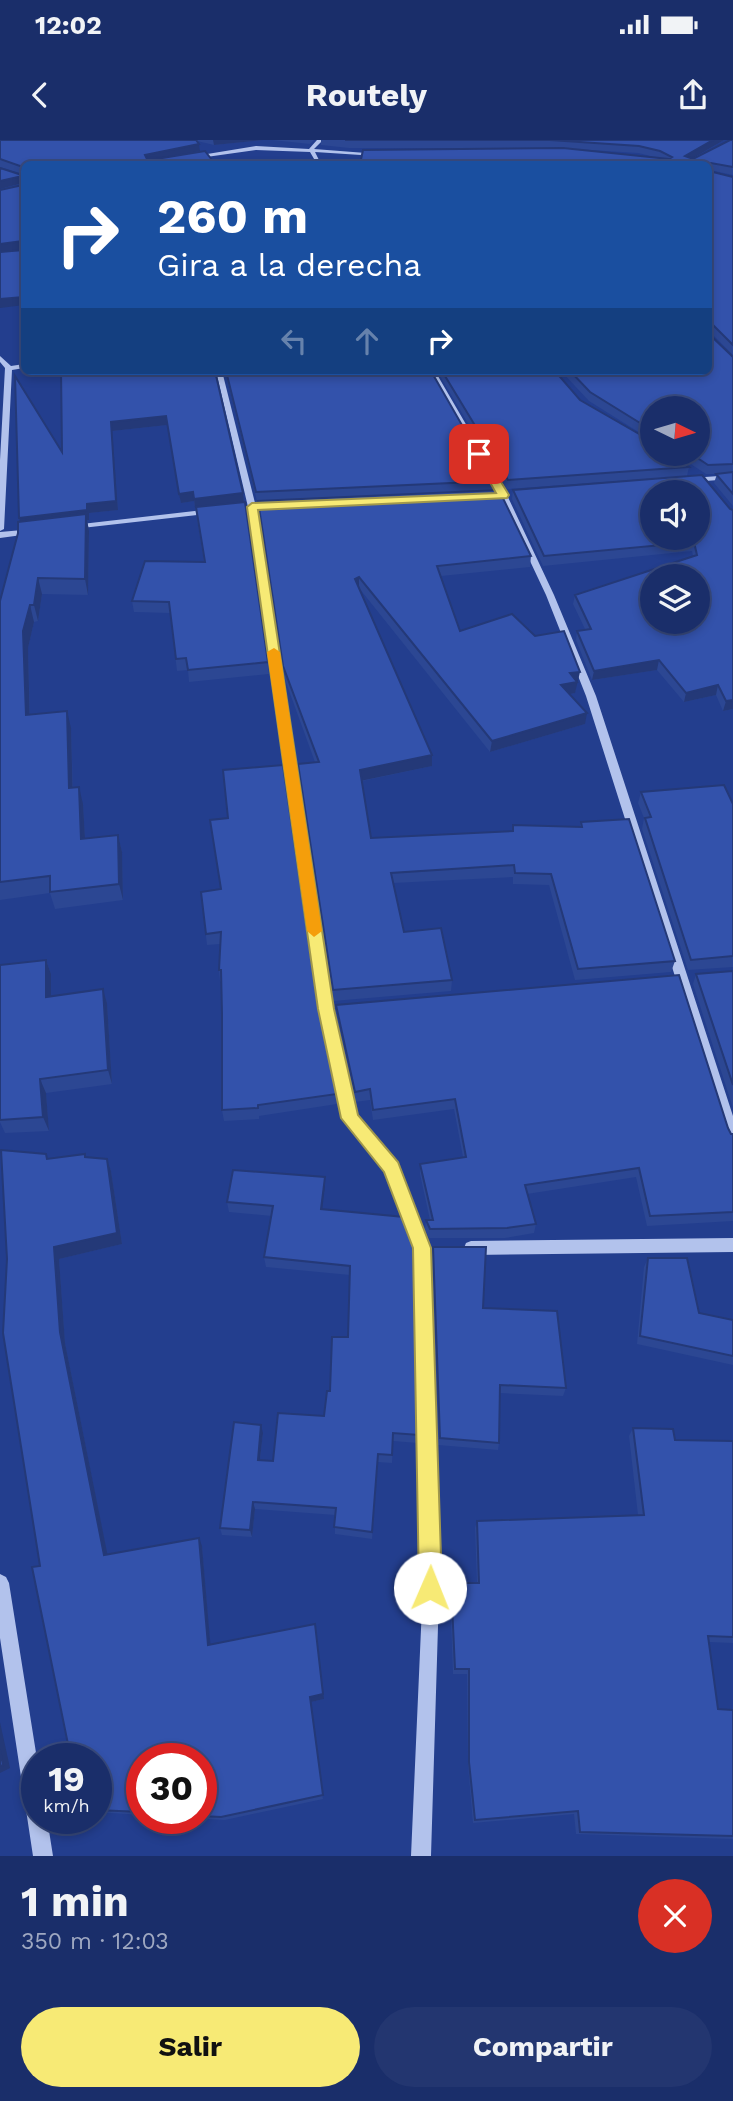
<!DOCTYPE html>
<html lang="es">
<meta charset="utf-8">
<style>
body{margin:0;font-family:"Work Sans",sans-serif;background:#233670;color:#f1f3f6;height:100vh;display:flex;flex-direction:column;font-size:26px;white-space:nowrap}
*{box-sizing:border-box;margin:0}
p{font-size:23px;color:#9fa8c1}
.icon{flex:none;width:38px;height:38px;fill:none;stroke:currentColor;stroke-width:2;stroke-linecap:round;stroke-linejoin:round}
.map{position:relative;height:1716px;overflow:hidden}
.sheet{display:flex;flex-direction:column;background:#1a2e6a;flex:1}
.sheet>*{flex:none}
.top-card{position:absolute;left:21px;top:21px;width:691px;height:214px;border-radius:10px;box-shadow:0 4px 10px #0003,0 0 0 2px #384a7e;background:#1a4fa0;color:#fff;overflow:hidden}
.needle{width:46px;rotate:95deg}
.buttons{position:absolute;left:640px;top:256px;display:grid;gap:14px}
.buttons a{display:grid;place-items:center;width:70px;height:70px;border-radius:50%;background:#1a2e6a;box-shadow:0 4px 10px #0003,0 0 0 2px #384a7e;font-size:35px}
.speed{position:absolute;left:21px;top:1603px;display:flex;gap:14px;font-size:35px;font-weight:700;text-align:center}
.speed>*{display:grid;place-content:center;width:91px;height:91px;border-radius:50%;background:#1a2e6a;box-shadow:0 4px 10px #0003,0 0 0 2px #384a7e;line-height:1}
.speed small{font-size:18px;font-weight:400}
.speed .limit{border:10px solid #d22;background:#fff;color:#111}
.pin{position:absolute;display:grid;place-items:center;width:60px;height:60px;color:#fff;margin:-30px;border-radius:14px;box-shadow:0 4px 10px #0006}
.me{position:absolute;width:77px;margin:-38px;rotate:1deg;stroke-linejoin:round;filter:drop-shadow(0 0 5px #0008)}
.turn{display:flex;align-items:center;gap:24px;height:147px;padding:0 21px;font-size:32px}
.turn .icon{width:91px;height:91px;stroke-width:2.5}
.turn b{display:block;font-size:49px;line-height:60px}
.lanes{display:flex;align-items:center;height:66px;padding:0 21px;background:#0003;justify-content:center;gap:35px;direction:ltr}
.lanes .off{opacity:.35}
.round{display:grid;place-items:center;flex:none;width:74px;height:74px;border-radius:37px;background:#233670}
.headline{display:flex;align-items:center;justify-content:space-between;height:119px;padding:0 21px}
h1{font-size:42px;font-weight:700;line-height:52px}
.primary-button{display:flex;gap:14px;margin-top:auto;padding:14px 21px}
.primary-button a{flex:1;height:80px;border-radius:42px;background:#f7ea75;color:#111;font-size:28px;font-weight:700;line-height:80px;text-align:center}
.primary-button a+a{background:#233670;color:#f1f3f6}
.status{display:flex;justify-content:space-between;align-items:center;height:49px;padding:0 35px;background:#1a2e6a;direction:ltr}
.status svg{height:19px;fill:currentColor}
header{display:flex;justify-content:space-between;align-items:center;height:91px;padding:0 21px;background:#1a2e6a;font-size:32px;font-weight:700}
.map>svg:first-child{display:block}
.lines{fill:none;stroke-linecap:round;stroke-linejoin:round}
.minor{fill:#b2c2ec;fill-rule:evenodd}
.wall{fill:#2c4793;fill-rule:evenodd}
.shaded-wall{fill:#243978}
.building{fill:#3352ab;stroke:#243978;stroke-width:2;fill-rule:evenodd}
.route{fill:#f7ea75;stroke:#a1984c;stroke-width:2}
.slow{fill:#f59e0b}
</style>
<div class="status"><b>12:02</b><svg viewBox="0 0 49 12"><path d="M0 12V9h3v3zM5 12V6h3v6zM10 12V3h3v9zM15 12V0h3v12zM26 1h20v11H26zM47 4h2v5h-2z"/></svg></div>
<header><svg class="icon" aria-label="back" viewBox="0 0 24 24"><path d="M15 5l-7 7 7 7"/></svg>Routely<svg class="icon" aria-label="share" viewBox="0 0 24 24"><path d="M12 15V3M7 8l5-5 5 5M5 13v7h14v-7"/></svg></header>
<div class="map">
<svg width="733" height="1716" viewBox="0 0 733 1716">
<rect width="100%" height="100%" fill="#233e8e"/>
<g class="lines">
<!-- minor -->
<path class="minor" d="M317,0H323L314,9L379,14L376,16L315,12L321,24H317L310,12L256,10L192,19L189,17L256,6L309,9Z
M0,216L11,226L24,224V228L12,230L4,389L0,391V320L5,228L0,222Z
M216,231H222L256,367L332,869L356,976L396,1024L429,1108L440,1421L431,1716H411L424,1421L415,1108L385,1031L343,978L320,869L248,367Z
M429,231H435L507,355L554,455L596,556L733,976V1003L728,1001L726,997L586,556L546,455L499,355Z
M733,335V339L691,342L687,340L691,338Z
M212,369H215V373L73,389L69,387L73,385Z
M34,389H37V393L0,398V392Z
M733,1098V1112L471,1115L466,1113L464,1108L466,1103L471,1101Z
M0,1434L6,1437L9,1443L37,1619V1678H47L53,1716H33L0,1498Z"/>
</g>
<!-- wall -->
<path class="wall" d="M0,0H263L214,5L197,1L200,11L184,15L215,24H24V165L23,110L24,109L0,112L24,43L0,49L23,34L0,27Z
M272,0H314L310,4Z
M321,0H724L692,19H693L733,0V35L710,30L557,8H349L321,5ZM573,9L638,13L659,18Z
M709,31L733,37V215L711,193H709L733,217V366L714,343L717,334H706L674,313H698L653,268V301L589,261L561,231H709Z
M215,231L244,362L269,534L189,542L188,530L177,531L170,473L134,472L132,461L204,422L194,361L181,363L167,285L112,291L118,370L89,373V380H87L89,391L88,455L42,454L38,481L34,482L28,508L30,575L71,588L73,648L83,664L85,699L118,695L122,712L123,760L55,769L50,753L0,760V461L18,393L20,381L19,378L62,312Z
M225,231H431L494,341V350L531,416L530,427L441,436L460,491L578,543H576L575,553L569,554L585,584L490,612L359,448L432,615V626L362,641L371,698L512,691L513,685L580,687L581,682L675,821L671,832L575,840L549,745L513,744V737L393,743L404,792L452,840L451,851L333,861L299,635L298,624L315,622L284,537L258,361H257Z
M437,231H555L580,260L689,327L687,336L507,349Z
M513,350L730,369L733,569L723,571L716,555L684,562L657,530L592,540L576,500L577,491L585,489L573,464L575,455L693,416L692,411L543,426L512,359Z
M641,652L733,664V827L688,830L642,689L644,678L638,663Z
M201,752L317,858L337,954V964L259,976V979L224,981L222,970L221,841H220L219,830L220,804L207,805Z
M46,820L51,834V856L103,849L107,863L112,944L46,953L49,991L5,993L0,982V825Z
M733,831V968L693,844L696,834Z
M336,865L728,988L731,994H733V1081L647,1086L636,1037L527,1054L536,1084L534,1093L505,1098H429L425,1089L426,1080H430L420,1034V1024L463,1017L454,969L373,980L370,960L355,962L336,875Z
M85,1014L86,1017L107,1019L111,1031L122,1104L59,1119L65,1203L107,1414L202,1406L210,1504L324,1559L311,1562L323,1659L225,1680L190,1678H201V1619H142V1675L96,1672V1619L40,1426L49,1019Z
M325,1037V1047L322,1069L404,1077L419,1295L418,1303L393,1301L392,1323L378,1322L372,1399L335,1394V1375L255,1369L252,1397L222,1395L220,1388L263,1293L260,1320L273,1321L324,1276L330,1251L348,1197L350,1135L266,1127L264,1117L272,1076L229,1072L227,1062Z
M433,1107L483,1168L566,1248L563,1256L500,1253L499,1303L498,1310L438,1305L432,1117Z
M648,1118L699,1173L733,1180V1225L637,1204L644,1127Z
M633,1288L675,1300L733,1301V1503L709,1502L718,1569L733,1570V1699L576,1694L574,1674L473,1683L468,1625L467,1534H453L450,1449L451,1443H477L475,1388L477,1381L638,1375L629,1296Z"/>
<!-- shaded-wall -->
<path class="shaded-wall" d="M213,0H263L214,5Z
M713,0H724L683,24L685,16Z
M199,4L200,11L146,22L145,15Z
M22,36L23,43L0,49V41Z
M22,101L24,109L0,112V104Z
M24,157V165L0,168V159Z
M166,276L167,285L112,291L118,370L89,373V380H87L89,391L88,455L85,439L21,387L19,378L87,364L111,282Z
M193,352L194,361L181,363L179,354Z
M243,353L244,363L195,368L194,359Z
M359,437V448L355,439Z
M38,438L42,454L38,481L34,465Z
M30,465L34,482L28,508L30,592L26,575L23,491Z
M659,520L657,530L592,540L594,531Z
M580,532L575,553L560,556L561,545L570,533Z
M718,545L716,555L684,562L686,553Z
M733,560V569L723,571L726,561Z
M67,571L71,588L73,665L69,648Z
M587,573L585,584L490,612L492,601Z
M432,615V626L360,641V630Z
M79,647L83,664L86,716L81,699Z
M118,695L122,712L123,760L119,744Z
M46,820L51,834V871L46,857Z
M103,849L107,863L112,944L108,930Z
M40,939L46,953L49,991L43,977Z
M107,1019L111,1031L122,1104L59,1119L65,1203L109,1422L104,1415L60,1192L54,1107Z
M325,1037V1047L321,1079V1069Z
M261,1285L263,1293L259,1327L258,1320Z
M253,1362L255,1369L252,1397L250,1390Z
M199,1398L202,1406L211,1511L208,1505Z
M315,1484L324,1559L311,1562L323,1659L310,1557Z
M0,1582L10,1628L0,1633Z"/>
<!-- building -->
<path class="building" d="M0,0H196L199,4L145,15L147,19H156L205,11L215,24H24V30L23,27L0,19Z
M345,0H713L685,16L693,19L730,0H733V27L711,23L709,25L360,24L363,10L563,8L669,19L672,17L660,11L639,6L550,0Z
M0,28L22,35L24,33V38L22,36L0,41Z
M709,31L733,37V205L713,185H709V194L733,217V324L708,325L690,313H698V268H653V291L590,252L570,231H709Z
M24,40V107L22,101L0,104V50L23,45Z
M24,108V157L0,159V112L23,110Z
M61,231H215L243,353L194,359L193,352L179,354L166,276L111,282L116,361L87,364V370L19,378L15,236L62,312Z
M226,231H431L494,341L256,352Z
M442,231H555L580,260L653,302V313H670L689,327L508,340Z
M733,332V354L716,334Z
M702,335L730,369L733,370V560L726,561L718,545L686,553L659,520L594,531L577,491L591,489L575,455L697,415L694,402L544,416L513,350ZM653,352H698V397H653ZM653,436H698V481H653Z
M499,350L531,416L437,426L460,491L512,474L535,496L564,491L580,532L570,533L577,542L561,545L587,573L492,601L359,437L355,439L432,615L360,630L371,698L513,691V685L582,687L581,682L629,679L675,821L578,829L551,734L515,733L514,725L391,733L404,792L441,788L452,840L333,850L298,624L319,622L283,526L258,361Z
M245,362L268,522L188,530L186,518L176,519L169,462L132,461L145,421L205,422L196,367Z
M86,374L85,439L38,438L34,465H30L23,491L26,575L67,571L69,648L79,647L81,699L118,695L119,744L50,752V736L0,742V461L18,393V382Z
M283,625L317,858L337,954L258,965V968L222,970V874L221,830H219L221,792L206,794L201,752L221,749L210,680L228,678L223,630Z
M724,645L733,664V816L691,820L645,678L651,677L641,652Z
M46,820V857L103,849L108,930L40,939L43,977L0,980V825Z
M733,831V945L696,834Z
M679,835L728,988L731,994H733V1072L650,1076L639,1028L525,1045L536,1084L507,1088L430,1089L426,1080H433L420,1024L466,1017L455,959L373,970L370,949L355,952L336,865Z
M1,1010L46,1014L47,1019L85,1014V1017L107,1019L117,1093L54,1107L60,1192L104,1415L199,1398L208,1505L315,1484L323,1554L310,1557L323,1655L221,1677L201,1676V1619H142V1672L96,1670V1619H71L32,1427L40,1426L3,1193L7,1119Z
M233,1030L325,1037L321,1069L404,1077L413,1099L419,1295L393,1293L392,1315L378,1314L372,1392L334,1387L336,1368L253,1362L250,1390L220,1388L234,1282L261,1285L258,1320L273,1321L278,1273L324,1276L327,1251H330L332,1197H348L350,1126L264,1117L273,1066L227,1062Z
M433,1107H486L483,1168L557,1171L566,1248L500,1245L499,1303L440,1298Z
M648,1118H687L699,1173L733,1180V1216L640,1196Z
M633,1288L673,1289L675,1300L733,1301V1497L708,1496L718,1569L733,1570V1696L580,1692L578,1671L475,1680L469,1622V1529H455L451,1443H479L477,1381L644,1375Z
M0,1610L3,1625L0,1626Z"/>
<!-- route -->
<path class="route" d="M479,311L484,314L509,355L507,358L258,370L334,869L358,975L398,1022L431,1108L442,1448L438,1456L430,1459L423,1456L419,1448L413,1108L384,1032L341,978L318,869L247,367L252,363L496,353L474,314Z"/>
<!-- slow -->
<path class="slow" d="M274,508L280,512L322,791L314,797L307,791L267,512Z"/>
</svg>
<div class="buttons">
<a><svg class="needle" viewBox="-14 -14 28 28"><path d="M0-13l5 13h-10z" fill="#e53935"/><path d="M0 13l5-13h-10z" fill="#9fa8c1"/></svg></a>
<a><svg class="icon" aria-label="sound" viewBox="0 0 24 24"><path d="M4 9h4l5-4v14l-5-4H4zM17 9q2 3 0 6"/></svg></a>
<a><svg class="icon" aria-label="layers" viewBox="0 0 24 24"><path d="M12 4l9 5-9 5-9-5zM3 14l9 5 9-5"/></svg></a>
</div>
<div class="speed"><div>19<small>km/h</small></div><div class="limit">30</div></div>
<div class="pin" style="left:479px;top:314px;background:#d93025"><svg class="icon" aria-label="arrive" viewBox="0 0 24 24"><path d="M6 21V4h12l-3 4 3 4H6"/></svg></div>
<svg class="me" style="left:430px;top:1448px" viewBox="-20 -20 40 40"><circle r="19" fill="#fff"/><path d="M0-13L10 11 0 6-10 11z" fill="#f7ea75"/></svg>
<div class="top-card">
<div class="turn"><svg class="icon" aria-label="right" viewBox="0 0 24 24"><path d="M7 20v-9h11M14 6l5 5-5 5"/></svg><div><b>260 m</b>Gira a la derecha</div></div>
<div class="lanes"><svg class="icon off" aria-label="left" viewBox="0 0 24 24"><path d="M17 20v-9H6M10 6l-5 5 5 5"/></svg><svg class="icon off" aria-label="ahead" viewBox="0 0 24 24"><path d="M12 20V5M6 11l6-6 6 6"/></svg><svg class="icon" aria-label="right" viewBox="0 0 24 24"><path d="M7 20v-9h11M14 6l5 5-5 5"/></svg></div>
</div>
</div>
<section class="sheet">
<div class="headline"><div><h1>1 min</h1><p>350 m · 12:03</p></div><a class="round" style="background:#d93025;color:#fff"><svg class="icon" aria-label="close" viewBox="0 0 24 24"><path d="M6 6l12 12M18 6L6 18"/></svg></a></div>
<div class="primary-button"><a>Salir</a><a>Compartir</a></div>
</section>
